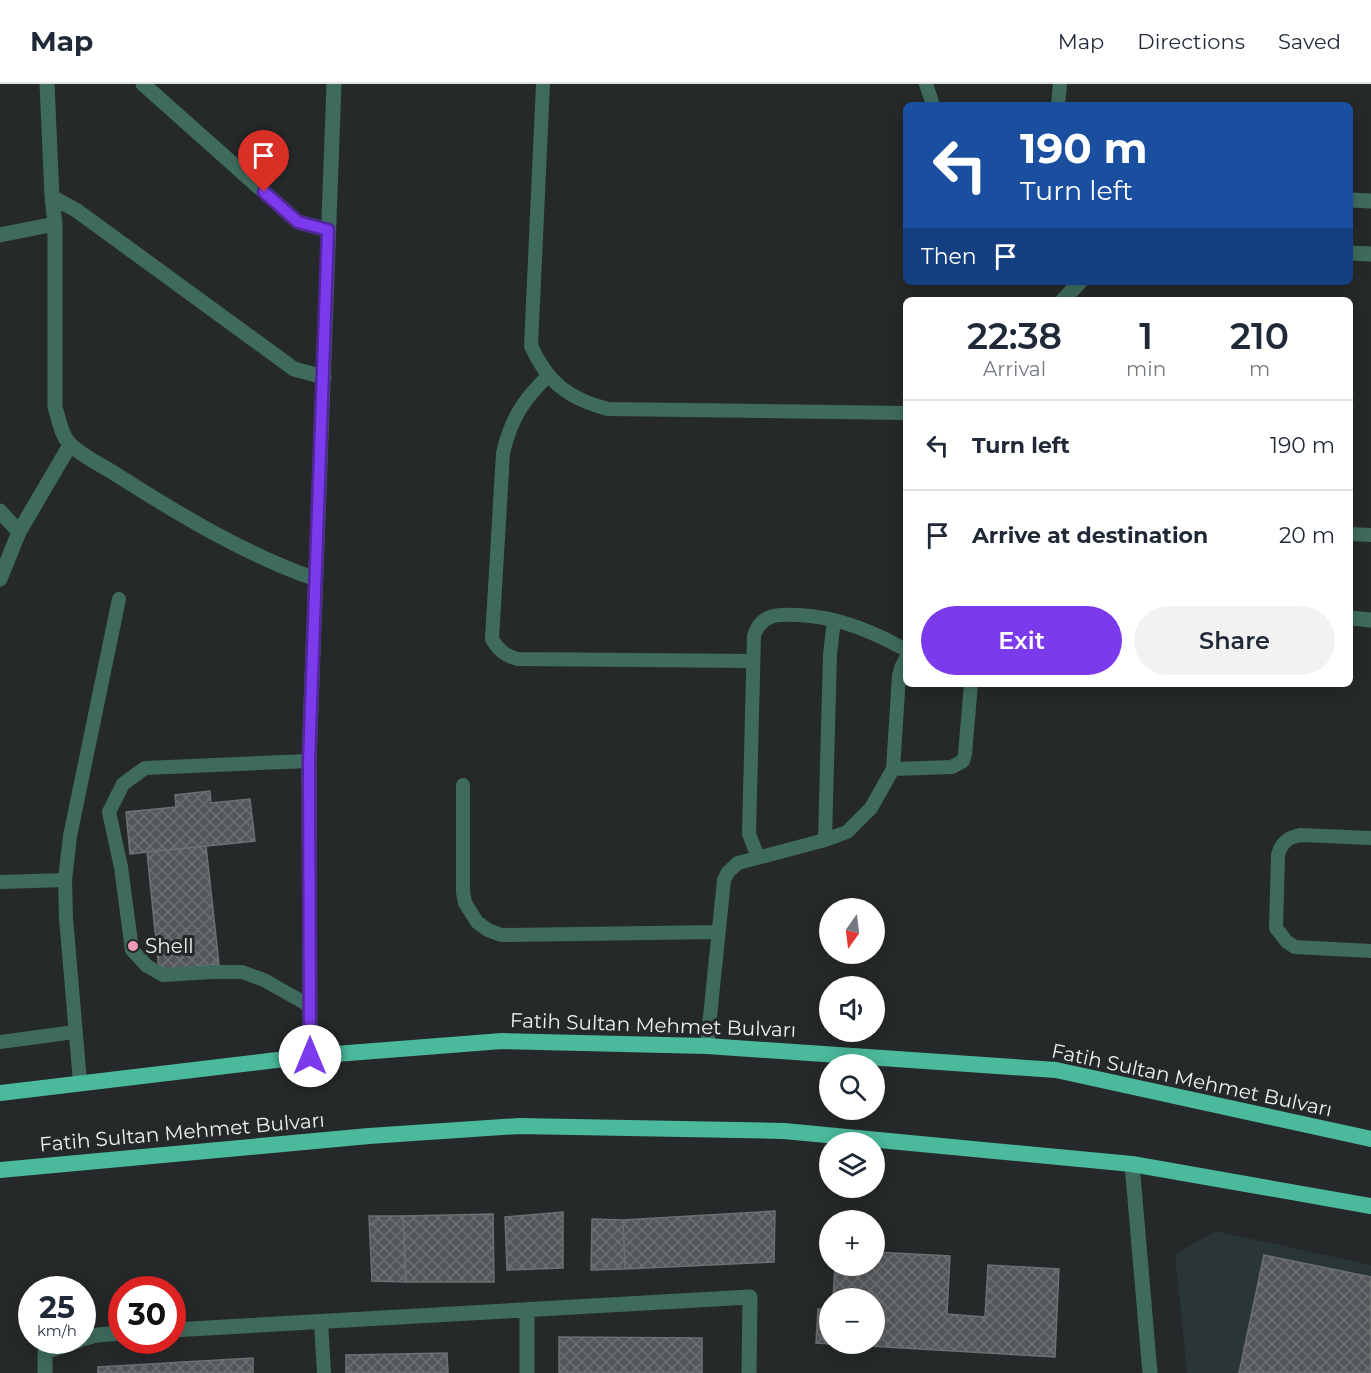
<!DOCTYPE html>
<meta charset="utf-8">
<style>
body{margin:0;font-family:Montserrat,sans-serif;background:#f2f2f3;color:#1f2937;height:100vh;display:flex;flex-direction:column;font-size:22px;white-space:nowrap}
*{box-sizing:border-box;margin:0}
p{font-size:20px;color:#747a83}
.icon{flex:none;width:33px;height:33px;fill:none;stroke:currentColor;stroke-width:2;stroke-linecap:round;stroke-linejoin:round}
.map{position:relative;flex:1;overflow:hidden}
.sheet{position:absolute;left:903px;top:213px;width:450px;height:390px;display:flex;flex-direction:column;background:#fff;border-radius:9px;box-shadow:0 3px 15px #0003}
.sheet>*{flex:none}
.banner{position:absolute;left:903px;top:18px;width:450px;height:183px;border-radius:9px;box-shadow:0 3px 15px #0003;background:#1a4fa0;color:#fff;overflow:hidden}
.needle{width:39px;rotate:194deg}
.controls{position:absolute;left:819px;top:814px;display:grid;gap:12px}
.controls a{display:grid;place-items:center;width:66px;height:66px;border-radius:50%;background:#fff;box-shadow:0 3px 15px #0003;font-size:30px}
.speed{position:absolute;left:18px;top:1192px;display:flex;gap:12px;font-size:30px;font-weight:700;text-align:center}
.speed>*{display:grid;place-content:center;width:78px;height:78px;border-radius:50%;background:#fff;box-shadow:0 3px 15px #0003;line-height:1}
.speed small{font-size:15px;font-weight:400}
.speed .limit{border:9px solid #d22;background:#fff;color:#111}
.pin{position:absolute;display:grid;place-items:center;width:51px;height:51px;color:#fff;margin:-62px -26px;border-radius:50% 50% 50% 0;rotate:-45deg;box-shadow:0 0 6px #0007}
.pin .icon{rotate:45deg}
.me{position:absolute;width:66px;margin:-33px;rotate:0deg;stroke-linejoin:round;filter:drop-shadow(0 0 4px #0008)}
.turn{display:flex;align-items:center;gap:21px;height:126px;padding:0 18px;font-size:27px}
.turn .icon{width:78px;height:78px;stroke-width:2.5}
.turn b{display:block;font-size:42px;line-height:51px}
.then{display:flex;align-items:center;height:57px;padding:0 18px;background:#0003;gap:12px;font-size:22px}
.eta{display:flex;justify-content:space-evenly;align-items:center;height:102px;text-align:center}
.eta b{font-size:36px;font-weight:600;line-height:42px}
.primary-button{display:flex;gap:12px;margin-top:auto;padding:12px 18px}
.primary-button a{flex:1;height:69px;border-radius:36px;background:#7c3aed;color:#fff;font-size:24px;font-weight:600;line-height:69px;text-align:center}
.primary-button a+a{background:#f2f2f3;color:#1f2937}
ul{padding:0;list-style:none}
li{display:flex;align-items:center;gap:18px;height:90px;padding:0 18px;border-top:2px solid #e0e1e3}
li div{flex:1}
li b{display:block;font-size:22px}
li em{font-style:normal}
header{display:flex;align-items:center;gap:36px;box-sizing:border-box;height:84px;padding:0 30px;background:#fff;border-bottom:2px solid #e0e1e3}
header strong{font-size:28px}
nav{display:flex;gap:33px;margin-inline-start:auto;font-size:21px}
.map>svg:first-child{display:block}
.built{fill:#293536}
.building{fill:url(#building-cross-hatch);stroke:#6c7072;stroke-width:1.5}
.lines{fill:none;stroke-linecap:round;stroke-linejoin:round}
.service{stroke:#3f6b5e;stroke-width:14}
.minor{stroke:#3f6b5e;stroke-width:15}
.trunk{stroke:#4bb99c;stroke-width:16}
.route-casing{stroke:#51269a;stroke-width:15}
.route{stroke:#7c3aed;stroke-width:10}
.poi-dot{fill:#f09ab4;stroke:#26292a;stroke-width:2}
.labels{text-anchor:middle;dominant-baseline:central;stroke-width:6;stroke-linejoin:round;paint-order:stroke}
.poi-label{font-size:20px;fill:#eef1f1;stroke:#26292a;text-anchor:start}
.street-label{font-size:20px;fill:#eef1f1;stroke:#26292a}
</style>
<header>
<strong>Map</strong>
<nav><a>Map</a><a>Directions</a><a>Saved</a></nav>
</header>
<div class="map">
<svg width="1371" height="1289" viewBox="0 0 1371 1289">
<defs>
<pattern id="building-cross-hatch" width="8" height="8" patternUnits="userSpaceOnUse" patternTransform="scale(1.5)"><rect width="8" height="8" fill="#55585a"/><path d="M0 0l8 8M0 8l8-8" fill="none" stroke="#6e7072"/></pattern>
</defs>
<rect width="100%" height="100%" fill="#26292a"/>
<!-- built -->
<path class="built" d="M1215,1147L1371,1181V1289H1187L1175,1171Z"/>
<!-- building -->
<path class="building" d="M210,707L211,719L250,715L255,757L130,770L126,728L176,723L175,711Z
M206,762L219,880L159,886L147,768Z
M775,1127L774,1178L625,1185L623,1136Z
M563,1128V1184L507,1186L505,1133Z
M493,1130L494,1198H406L403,1132Z
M369,1132H403L406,1198L372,1197Z
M592,1135L623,1136L625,1185L591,1186Z
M874,1168L950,1172L947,1230L985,1233L988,1181L1059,1185L1055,1273L834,1260H874V1215H833L835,1182H874Z
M1264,1171L1371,1193V1289H1239Z
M818,1225L830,1226V1260L816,1259Z
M559,1253L702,1254V1289H559Z
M447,1269L448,1289H346V1271Z
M253,1274V1289H98V1283Z"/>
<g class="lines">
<!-- service -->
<path class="service" d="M543,0L531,262C548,299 569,315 608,325L906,329
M926,0L933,21
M1058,21L1060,0
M548,292C523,316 511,335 503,369L492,555C498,566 505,571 517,575L753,577
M1350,450L1371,451
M309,677L145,684L123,700L109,728L121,783L132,866L147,882L163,891L212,888H242L264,896L310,922
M893,685L952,683L963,677L965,670L971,600
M463,701V808L465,819L477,838L488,846L501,851L718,848
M1371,754L1301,751C1288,753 1281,759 1278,771L1276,844L1287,858L1295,863L1371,867
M825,756L830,570L834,536
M758,773L749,750L754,552C761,529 779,530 799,531C838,533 872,547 906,566
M0,798L65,796
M0,958L74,948
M707,962L724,796L728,788L738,779L825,756L847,748L871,724L893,685L899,592L901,584L906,574
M80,998L66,834L65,796L70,752L119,515
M321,1238L324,1289"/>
<!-- minor -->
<path class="minor" d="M47,0L52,113L55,140V323C59,335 61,352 71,361C82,372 103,382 117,391C180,431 246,471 316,495
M143,0L298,138L328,146
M52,113L76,126L294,285L324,293
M1350,116L1371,117
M0,151L55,140
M1350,169L1371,170
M1063,216L1080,198
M0,427L19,448
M0,495L19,448L70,361
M1350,534L1371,536
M310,972L309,677L334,0
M1132,1080L1150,1289
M172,1246L750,1213L749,1289
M82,1255L97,1251L122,1249
M45,1289V1268L78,1257
M527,1289V1226"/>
<!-- trunk -->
<path class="trunk" d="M0,1009L310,972L502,957L707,962L1056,986L1371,1055
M0,1086L369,1052L519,1042L784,1047L1132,1080L1371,1122"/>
</g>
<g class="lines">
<!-- route casing -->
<g class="route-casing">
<path id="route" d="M264,108L298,138L328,146L309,677L310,972"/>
</g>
<!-- route -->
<use href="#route" class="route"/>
</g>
<!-- markers -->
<circle class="poi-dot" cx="133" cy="862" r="6"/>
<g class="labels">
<!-- poi labels -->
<g class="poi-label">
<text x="145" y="862">Shell</text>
</g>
<!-- street labels -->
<g class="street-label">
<text transform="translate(653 941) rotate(2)">Fatih Sultan Mehmet Bulvarı</text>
<text transform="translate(1192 996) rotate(12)">Fatih Sultan Mehmet Bulvarı</text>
<text transform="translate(182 1048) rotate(-5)">Fatih Sultan Mehmet Bulvarı</text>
</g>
</g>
</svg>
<div class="controls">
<a><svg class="needle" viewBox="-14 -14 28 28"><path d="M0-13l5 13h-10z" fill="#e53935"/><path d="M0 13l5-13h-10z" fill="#747a83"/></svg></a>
<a><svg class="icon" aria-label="sound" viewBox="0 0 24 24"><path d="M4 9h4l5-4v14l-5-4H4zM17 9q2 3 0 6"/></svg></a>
<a><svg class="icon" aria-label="search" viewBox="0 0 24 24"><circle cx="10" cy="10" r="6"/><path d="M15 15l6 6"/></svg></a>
<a><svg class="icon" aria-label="layers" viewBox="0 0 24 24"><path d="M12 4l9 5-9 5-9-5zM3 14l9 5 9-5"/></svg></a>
<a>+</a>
<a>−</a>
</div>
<div class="speed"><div>25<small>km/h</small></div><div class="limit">30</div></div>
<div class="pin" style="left:264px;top:108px;background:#d93025"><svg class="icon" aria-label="arrive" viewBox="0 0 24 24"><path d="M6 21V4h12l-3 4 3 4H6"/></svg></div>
<svg class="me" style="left:310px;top:972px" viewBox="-20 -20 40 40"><circle r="19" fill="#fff"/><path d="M0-13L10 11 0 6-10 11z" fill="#7c3aed"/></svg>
<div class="banner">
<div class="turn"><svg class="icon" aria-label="left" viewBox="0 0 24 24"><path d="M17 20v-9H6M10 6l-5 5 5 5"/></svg><div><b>190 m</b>Turn left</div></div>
<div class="then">Then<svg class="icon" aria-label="arrive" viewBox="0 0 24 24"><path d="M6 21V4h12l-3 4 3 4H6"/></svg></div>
</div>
<section class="sheet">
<div class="eta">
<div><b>22:38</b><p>Arrival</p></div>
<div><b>1</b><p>min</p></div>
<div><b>210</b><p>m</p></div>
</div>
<ul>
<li><svg class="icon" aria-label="left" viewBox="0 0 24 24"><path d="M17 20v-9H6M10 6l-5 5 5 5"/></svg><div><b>Turn left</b></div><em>190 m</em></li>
<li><svg class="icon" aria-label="arrive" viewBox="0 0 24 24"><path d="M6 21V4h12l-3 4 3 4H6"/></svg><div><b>Arrive at destination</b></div><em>20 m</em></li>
</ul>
<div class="primary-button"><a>Exit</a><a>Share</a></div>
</section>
</div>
